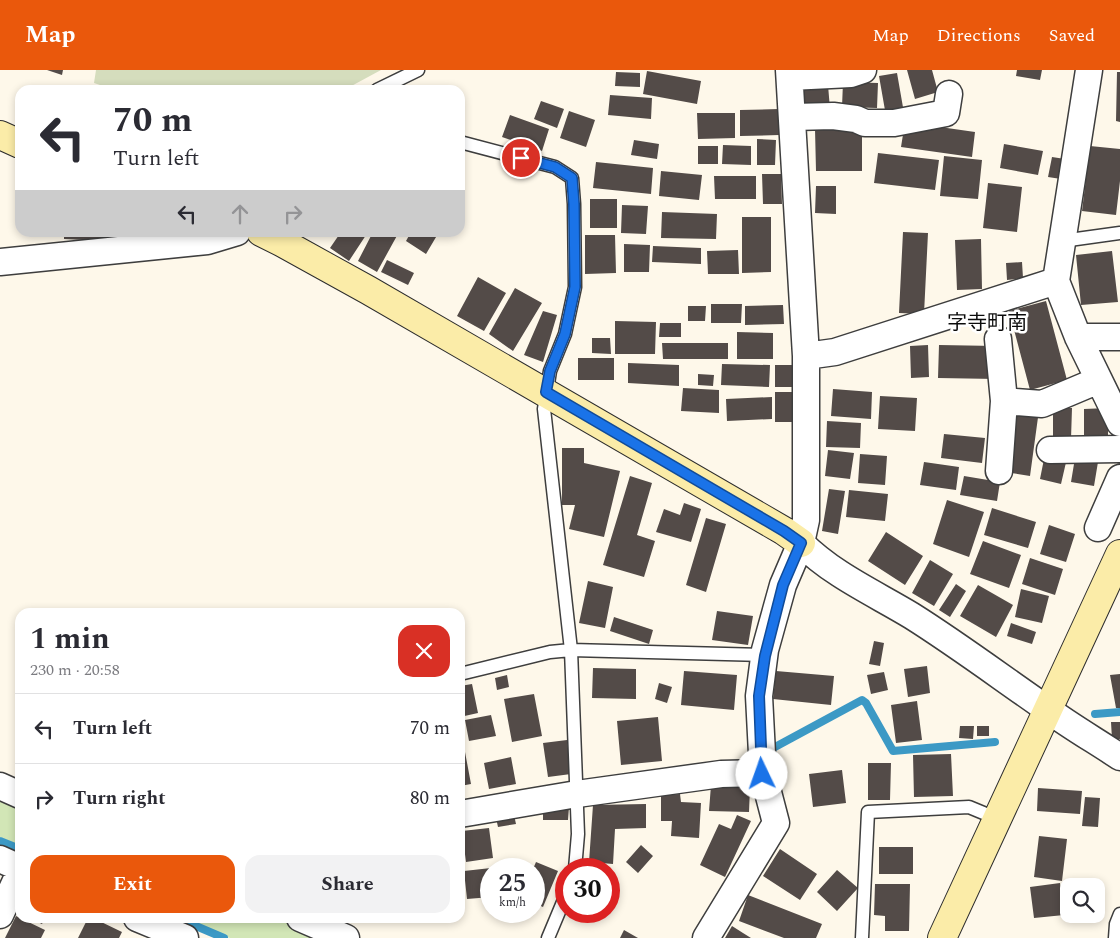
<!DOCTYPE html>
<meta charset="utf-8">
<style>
body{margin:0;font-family:Spectral,"Noto Sans JP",serif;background:#f2f2f3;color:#2b2b33;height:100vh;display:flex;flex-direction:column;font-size:19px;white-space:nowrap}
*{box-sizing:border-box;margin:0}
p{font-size:16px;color:#7c7c81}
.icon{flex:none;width:28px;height:28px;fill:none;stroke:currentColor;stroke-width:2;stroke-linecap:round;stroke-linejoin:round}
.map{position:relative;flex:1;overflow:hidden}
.sheet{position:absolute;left:15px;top:538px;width:450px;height:315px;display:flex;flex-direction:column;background:#fff;border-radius:15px;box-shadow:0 2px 8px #0003}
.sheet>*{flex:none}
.top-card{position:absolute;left:15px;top:15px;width:450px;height:152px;border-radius:15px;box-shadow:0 2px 8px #0003;background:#fff;color:#2b2b33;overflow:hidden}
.buttons{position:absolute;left:1060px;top:808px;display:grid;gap:10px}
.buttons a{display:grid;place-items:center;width:45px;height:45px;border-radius:10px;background:#fff;box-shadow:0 2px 8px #0003;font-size:25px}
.speed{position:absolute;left:480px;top:788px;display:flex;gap:10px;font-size:25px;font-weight:700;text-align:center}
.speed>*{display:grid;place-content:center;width:65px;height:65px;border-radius:50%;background:#fff;box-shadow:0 2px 8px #0003;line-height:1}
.speed small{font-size:12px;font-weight:400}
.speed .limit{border:8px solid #d22;background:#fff;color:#111}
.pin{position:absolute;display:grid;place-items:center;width:42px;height:42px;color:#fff;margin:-21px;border:2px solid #fff;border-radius:50%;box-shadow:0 1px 5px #0007}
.me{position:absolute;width:55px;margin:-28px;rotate:357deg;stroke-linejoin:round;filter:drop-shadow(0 0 4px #0008)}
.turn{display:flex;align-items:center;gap:18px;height:105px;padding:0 15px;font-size:22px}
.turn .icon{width:65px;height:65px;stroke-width:2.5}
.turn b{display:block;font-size:35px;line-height:42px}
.lanes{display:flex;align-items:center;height:48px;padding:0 15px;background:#0003;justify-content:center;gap:25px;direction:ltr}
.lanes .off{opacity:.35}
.round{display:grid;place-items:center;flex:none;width:52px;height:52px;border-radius:15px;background:#f2f2f3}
.summary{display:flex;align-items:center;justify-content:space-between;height:85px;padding:0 15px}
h1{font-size:30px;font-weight:700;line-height:38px}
.button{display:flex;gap:10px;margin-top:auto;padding:10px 15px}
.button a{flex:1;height:58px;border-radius:15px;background:#ea580c;color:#fff;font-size:20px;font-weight:700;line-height:58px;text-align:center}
.button a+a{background:#f2f2f3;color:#2b2b33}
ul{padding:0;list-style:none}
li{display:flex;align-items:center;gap:15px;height:70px;padding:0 15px;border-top:1px solid #e1e1e2}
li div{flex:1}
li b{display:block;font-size:19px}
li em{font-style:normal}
header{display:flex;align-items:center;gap:30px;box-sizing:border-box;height:70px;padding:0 25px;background:#ea580c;color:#fff}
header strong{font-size:24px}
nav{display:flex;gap:28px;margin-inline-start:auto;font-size:18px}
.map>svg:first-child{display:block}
.green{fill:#d2e6b6}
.cemetery{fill:#d5ddbd}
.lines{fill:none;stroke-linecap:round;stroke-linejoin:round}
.stream{stroke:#3c99c5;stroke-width:8}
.building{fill:#534b48}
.lane-casing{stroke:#3e3e3e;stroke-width:15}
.street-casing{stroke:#3e3e3e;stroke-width:29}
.secondary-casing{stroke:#2d2d2d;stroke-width:30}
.lane{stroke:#fff;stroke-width:12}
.street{stroke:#fff;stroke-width:26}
.secondary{stroke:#fbeca8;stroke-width:28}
.route-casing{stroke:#114b97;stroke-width:12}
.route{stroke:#1a73e8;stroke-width:9}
.labels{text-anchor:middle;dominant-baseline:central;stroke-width:5;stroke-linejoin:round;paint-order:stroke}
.quarter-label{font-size:20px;fill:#0b0b0b;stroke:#fff}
</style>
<header>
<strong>Map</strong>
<nav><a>Map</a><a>Directions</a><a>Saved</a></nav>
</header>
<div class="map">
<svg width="1120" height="868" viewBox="0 0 1120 868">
<rect width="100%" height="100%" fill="#fef8ea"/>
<!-- green -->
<path class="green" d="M0,727L20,736V776L0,767Z
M183,848H277L322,868H230Z"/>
<!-- cemetery -->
<path class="cemetery" d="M96,0H381L344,20H106V17L94,13Z"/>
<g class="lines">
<!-- stream -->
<path class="stream" d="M1095,644L1120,642
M775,677L862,630L866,633L893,681L995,672
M0,771L20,779
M177,848L224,868"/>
</g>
<!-- building -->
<path class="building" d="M47,0H63L62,5Z
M907,0H932L938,22L915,29Z
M1017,0H1042L1040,10L1016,6Z
M647,1L701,11L697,34L643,24Z
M616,2L640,3V17L615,16Z
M1117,2H1120V52L1116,51Z
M897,3L904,43L886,46L879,6Z
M843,12L878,13L877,38L842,37Z
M828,15L830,39L803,40L802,17Z
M610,25L652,28L651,49L608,45Z
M541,31L564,39L557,58L534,49Z
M779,39V65L740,66V40Z
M569,41L595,50L586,77L560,68Z
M697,43H735V68L698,69Z
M510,45L549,59L542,81L502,67Z
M905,52L975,62L972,87L901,77Z
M815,59H862V101H816Z
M757,69L776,70L775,95H757Z
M634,70L659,74L657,89L631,85Z
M1004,74L1043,81L1038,105L1000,98Z
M723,75L751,76V95L722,94Z
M698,76H718V94H698Z
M1090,76L1120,79V111L1116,145L1082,141Z
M878,83L939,90L935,120L874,113Z
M944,86L982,90L978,129L940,126Z
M1052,87L1065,89L1061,109L1048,107Z
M596,92L653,98L651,124L593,118Z
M661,101L702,105L699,130L659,126Z
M762,104H781L782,134H763Z
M714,106H756V129H715Z
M988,113L1022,117L1017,162L983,158Z
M816,116H836V144L815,143Z
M590,129H617V158H590Z
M622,135L648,136L646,164L621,163Z
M662,142L717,144L716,169L661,168Z
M742,147H771V202L742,203Z
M64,162H107L106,171L64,169Z
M341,162H368L349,191L330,178Z
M373,162H399L377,202L358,191Z
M411,162H439L426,184L406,171Z
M903,162L928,163L924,244L899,243Z
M585,165H615L616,203L585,204Z
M981,169L982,219L957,220L955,170Z
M624,174L650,175L649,202H624Z
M653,176L701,178V194L652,192Z
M738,180L739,204H708L707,181Z
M1112,181L1118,232L1081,235L1076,185Z
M387,190L414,203L408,215L381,202Z
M1022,192L1023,208L1007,210L1006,193Z
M478,207L506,223L484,261L457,246Z
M515,218L542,233L513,281L489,264Z
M1046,231L1067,310L1030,320L1009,241Z
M711,234H742L741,253H711Z
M783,235L784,254L745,255V236Z
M688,236H706L705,251H688Z
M543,241L557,245L543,292L524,285Z
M615,251L656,252L655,284H615Z
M660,253H681V267H659Z
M737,262L773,263V289H737Z
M592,268H610L611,284L592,283Z
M662,273H728V289H663Z
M928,275L929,307L911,308L910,276Z
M939,275L996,276V309L938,308Z
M578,288H614V310H578Z
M628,293L679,295V316L628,313Z
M722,294L770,295L769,317L721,315Z
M775,295H793V317H775Z
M698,304L714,305L713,316L698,315Z
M683,318L719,320V343L681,341Z
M833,319L872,322L871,349L831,346Z
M775,322H795V352H775Z
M880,326L917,328L915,361L878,359Z
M772,327V349L727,351L726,329Z
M1015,337L1039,340L1030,406L1005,402Z
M1053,338H1072L1071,369H1053Z
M1108,338V370H1084V339Z
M827,351L861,353L860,378L826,377Z
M944,364L985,368L982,393L941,388Z
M562,378H584V393L620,401L604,467L569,459L575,435H562Z
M828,380L854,383L850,409L825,406Z
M860,384L887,386L885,415L858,413Z
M1045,384L1067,388L1061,414L1040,409Z
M1075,388L1098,392L1094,416L1071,412Z
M924,392L959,397L956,420L920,415Z
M630,406L652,413L637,465L655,471L644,507L603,495Z
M964,406L1000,412L997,431L960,425Z
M829,419L845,421L838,464L822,461Z
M849,420L888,424L885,451L846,447Z
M947,430L984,442L969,487L933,474Z
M684,433L701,439L691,472L656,462L664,439L680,445Z
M992,438L1036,452L1028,478L984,465Z
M706,448L726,454L706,522L686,515Z
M1049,455L1075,464L1066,492L1040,484Z
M886,462L923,486L905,515L868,491Z
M983,471L1021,485L1009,518L970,504Z
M1030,488L1063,499L1055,525L1022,514Z
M930,490L953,504L934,536L912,523Z
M588,511L613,517L605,558L579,553Z
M956,514L966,521L950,547L939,540Z
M978,515L1013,535L996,567L960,546Z
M1021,519L1049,526L1042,553L1015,547Z
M717,541L753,546L748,575L712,570Z
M614,547L653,560L649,574L610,561Z
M1011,553L1036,562L1032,574L1007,566Z
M874,571L884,573L880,596L869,594Z
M927,596L930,623L908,627L904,599Z
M593,598L636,599V629L592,628Z
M684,601L737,605L734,640L681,635Z
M776,601L834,606L831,635L773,629Z
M884,602L888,620L871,624L867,605Z
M1120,604V638H1116L1110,605Z
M507,605L509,617L497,620L495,608Z
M659,613L672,617L667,633L655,629Z
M472,614L478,643L460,647V616Z
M534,624L542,666L512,672L504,629Z
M917,631L922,670L896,673L891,635Z
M491,645L496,666L469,671L465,650Z
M658,647L662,691L621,695L617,651Z
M1111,652H1120V669H1112Z
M960,656H974L973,669L959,668Z
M977,656H989V666H977Z
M567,670L571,704L548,707L543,673Z
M465,682L471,714L460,716V683Z
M951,684L953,726L914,727L913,685Z
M511,687L516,714L489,719L484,693Z
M868,693H891L890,730H868Z
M842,700L846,733L813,737L809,704Z
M711,715L750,717L749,742L709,741Z
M1038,718L1082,721L1080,744L1037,741Z
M680,724L681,732L701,733L699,768L671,766L672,751H661V725Z
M1085,727L1100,728L1098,757L1082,756Z
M646,734V758L615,759L613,794L589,792L593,735Z
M543,737H569L568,750H543Z
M514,745L516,754L498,757L496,748Z
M737,745L751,751L725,807L700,795L719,754L731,759Z
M489,758L493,788L466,792L462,761Z
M1039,766L1067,769L1062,811L1034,807Z
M641,775L653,786L638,803L626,792Z
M879,777H913V804H879Z
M780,779L817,804L800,830L763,806Z
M536,792L558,801L543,837L534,833L533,799Z
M491,798V827L467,829L464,801Z
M837,800L858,818L837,841L817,822Z
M1060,813L1064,845L1034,848L1030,817Z
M875,814H910L909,861H885V846L874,845Z
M748,825L822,854L816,868H784L739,851Z
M16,846L45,860L41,868H5Z
M29,848H45L42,854Z
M88,848H93L122,862L119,868H78Z
M732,856L743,863L751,868H725Z
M624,860L638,868H620Z"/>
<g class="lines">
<!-- lane casing -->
<g class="lane-casing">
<path id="lane" d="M377,20L418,0
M460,72L555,97L572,108L574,134L575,217L565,264L550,301L544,339L571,580L578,764L575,799
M1062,171L1120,163
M460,604L550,582L571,580L765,585
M548,868L566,825
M862,868L868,742L969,737L998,749
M1115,868L1116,854L1120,844"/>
</g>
<!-- street casing -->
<g class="street-casing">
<path id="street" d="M1089,0L1056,211L1078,267L1120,353
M790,7L851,4L863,0
M793,47L833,46L856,49L865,53H894L946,43L949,24
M0,192L207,171L237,162
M1078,267H1120
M998,269L1004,331L999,401
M806,286L835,282L1056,211
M1004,331L1042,334L1099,310
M1050,380L1120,379
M1098,458L1120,408
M801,473C833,505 874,523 912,546C958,575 1002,608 1047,639C1070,656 1096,671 1120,687
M0,716L20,725
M460,744L577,724L721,704L763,703
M0,789L20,798
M0,845L20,802
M137,848L185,868
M300,848L346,868
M706,868L776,753L763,703L759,626L765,580L783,515L801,473L806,450V286L789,0"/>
</g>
<!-- secondary casing -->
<g class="secondary-casing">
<path id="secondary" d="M0,65L20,74
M261,162L283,173L368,220L784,461L801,473
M942,868L1120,484"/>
</g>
<!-- lane -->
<use href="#lane" class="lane"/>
<!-- street -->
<use href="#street" class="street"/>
<!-- secondary -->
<use href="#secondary" class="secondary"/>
</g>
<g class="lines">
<!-- route casing -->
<g class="route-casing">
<path id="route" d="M521,88L555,97L572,108L574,134L575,217L565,264L550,301L546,322L784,461L801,473L783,515L765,586L759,626L762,704"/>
</g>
<!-- route -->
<use href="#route" class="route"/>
</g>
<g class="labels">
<!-- quarter labels -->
<g class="quarter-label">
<text x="987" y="253">字寺町南</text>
</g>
</g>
</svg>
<div class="buttons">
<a><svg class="icon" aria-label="search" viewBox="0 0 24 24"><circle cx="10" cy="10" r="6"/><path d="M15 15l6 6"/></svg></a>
</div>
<div class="speed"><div>25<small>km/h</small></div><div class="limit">30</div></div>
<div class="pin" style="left:521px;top:88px;background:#d93025"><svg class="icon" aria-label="arrive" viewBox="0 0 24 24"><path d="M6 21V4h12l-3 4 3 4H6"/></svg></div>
<svg class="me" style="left:762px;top:704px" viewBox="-20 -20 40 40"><circle r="19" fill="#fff"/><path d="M0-13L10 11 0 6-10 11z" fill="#1a73e8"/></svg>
<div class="top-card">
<div class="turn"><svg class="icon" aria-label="left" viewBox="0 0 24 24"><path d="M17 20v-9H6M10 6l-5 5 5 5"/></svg><div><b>70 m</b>Turn left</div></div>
<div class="lanes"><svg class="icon" aria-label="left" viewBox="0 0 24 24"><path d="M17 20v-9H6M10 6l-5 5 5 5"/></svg><svg class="icon off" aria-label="ahead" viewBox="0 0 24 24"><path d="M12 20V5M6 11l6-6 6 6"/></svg><svg class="icon off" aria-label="right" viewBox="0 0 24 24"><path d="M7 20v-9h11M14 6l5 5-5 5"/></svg></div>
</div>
<section class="sheet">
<div class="summary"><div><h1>1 min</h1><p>230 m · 20:58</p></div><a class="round" style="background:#d93025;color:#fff"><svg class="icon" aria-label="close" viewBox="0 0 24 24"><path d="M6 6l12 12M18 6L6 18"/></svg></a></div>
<ul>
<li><svg class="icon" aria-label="left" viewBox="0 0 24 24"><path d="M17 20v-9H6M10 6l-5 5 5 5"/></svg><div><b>Turn left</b></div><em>70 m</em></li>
<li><svg class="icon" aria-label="right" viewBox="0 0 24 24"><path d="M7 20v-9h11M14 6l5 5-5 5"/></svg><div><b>Turn right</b></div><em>80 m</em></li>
</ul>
<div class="button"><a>Exit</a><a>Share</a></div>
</section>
</div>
